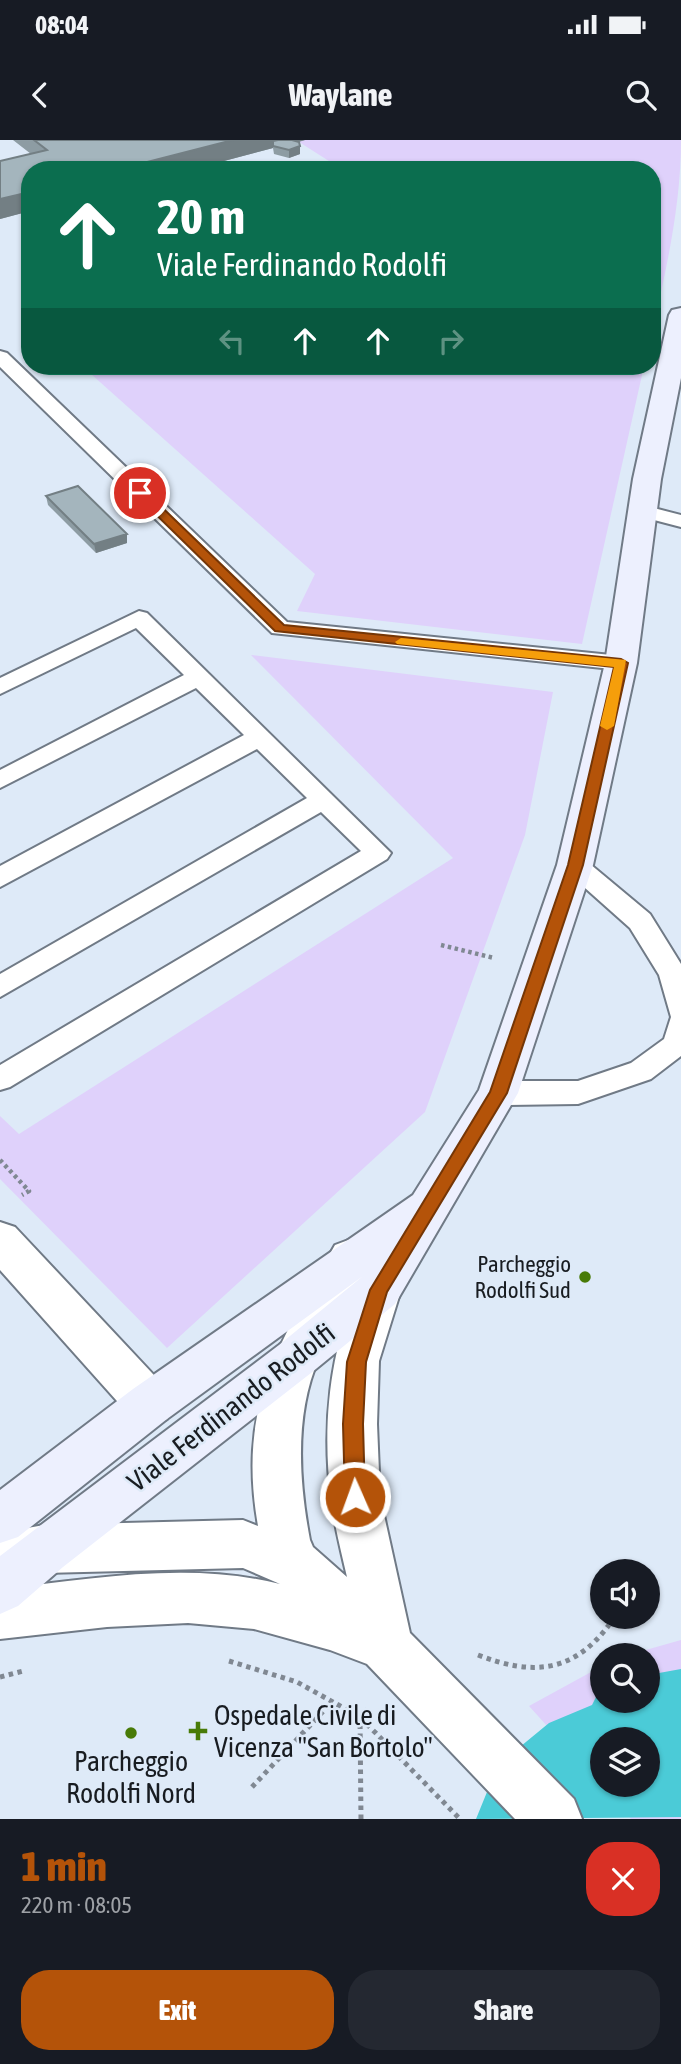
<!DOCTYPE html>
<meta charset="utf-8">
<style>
body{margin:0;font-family:"Asap Condensed",sans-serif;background:#242831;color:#f1f3f6;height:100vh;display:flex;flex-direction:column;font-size:26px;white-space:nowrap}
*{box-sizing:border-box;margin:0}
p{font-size:23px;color:#9ea1a6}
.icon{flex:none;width:38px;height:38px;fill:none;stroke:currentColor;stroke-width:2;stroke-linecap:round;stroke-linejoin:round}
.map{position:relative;height:1679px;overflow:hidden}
.drawer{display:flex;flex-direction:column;background:#171b24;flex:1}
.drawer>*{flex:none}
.guide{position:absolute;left:21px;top:21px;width:640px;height:214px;border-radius:28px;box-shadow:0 2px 5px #0004;background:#0b6e4f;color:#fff;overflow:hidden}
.buttons{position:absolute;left:590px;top:1419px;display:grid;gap:14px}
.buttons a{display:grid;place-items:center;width:70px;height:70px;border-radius:50%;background:#171b24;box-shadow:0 2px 5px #0004;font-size:35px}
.pin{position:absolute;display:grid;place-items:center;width:60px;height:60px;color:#fff;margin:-30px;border:4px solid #fff;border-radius:50%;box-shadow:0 2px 7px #0007}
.me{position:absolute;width:77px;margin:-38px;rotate:358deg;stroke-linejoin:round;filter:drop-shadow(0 0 5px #0008)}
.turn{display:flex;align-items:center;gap:24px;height:147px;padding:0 21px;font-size:32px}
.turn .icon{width:91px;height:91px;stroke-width:2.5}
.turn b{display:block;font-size:49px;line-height:60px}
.lanes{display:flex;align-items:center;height:66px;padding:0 21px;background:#0003;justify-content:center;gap:35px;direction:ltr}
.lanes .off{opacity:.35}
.round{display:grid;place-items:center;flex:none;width:74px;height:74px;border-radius:28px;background:#242831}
.head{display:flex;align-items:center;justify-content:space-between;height:119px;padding:0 21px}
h1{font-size:42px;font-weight:800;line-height:52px;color:#b45309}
.button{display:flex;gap:14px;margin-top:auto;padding:14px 21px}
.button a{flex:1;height:80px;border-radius:28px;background:#b45309;color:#fff;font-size:28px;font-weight:800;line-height:80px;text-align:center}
.button a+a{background:#242831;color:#f1f3f6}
.status{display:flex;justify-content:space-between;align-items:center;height:49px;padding:0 35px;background:#171b24;direction:ltr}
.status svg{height:19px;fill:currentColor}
header{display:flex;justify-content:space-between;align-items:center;height:91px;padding:0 21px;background:#171b24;font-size:32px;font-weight:800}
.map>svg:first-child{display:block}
.green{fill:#dfd1fb;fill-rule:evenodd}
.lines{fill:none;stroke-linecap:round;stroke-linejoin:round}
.river{fill:#4bcbd7;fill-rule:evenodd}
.service-casing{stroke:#707a86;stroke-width:4}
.minor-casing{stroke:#707a86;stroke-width:4}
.secondary-casing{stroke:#707a86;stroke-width:4}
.path-far1{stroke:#808892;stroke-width:4.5;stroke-dasharray:3.5 3.5;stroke-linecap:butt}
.path{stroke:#808892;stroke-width:5;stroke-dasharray:4.5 4.5;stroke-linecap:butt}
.service{fill:#fff;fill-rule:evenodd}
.minor{fill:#fff;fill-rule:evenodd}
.secondary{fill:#edf0fe;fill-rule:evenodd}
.wall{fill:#8d9ca3}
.shaded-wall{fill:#737f84}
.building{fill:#a4b5bd;stroke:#737f84;stroke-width:2}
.route{fill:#b45309;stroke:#753606;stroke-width:2}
.slow{fill:#f59e0b}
.poi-dot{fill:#487b07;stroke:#deeaf8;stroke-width:2.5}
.labels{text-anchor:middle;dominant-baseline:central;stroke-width:5;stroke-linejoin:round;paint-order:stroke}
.poi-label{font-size:23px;fill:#181c21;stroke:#deeaf8;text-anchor:end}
.near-street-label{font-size:28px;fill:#181c21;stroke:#deeaf8}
.near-poi-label{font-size:28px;fill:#181c21;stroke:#deeaf8;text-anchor:start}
</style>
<div class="status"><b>08:04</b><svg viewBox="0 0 49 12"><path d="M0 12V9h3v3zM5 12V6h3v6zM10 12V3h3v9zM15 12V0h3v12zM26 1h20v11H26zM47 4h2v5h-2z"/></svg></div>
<header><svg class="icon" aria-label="back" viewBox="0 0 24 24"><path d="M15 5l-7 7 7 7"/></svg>Waylane<svg class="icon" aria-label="search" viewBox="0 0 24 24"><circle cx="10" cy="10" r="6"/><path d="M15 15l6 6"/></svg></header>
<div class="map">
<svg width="681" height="1679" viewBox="0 0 681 1679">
<rect width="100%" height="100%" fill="#deeaf8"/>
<!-- green -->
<path class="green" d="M296,0H681C681,64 667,126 653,188V30H343Z
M82,226H644L582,504L297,471L315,434Z
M251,515L553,552L525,695L425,972L167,1208L0,1039V976L19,994L453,718Z
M681,1500V1679H631L529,1566L602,1526V1561H648V1516L628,1515ZM602,1600H648V1645H602Z"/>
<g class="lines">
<!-- river -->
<path class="river" d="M681,1529V1677L476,1679L498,1625L549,1583L592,1565L596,1557L602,1554V1561H648V1535ZM602,1600H648V1645H602Z"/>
<!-- service casing -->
<g class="service-casing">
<path id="service" d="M0,211L7,213L287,482L621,516L629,518L633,523L629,528L621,530L272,493L0,227Z
M642,365L681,375V387L635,375L631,371L635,367Z
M139,471L147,473L391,713L387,719L10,947L0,950V925L361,711L321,672L0,857V834L307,658L257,609L0,747V726L244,595L196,548L0,648V630L184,535L136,488L0,554V538Z
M575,716L584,719L650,774L681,824V916L651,939L578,964L498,965L488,961L483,953L488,945L498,941H578L631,923L664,899L671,877L659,835L630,788L566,731L562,725L566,719Z"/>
</g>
<!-- minor casing -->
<g class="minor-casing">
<path id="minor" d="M0,1082L15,1087L167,1249L174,1264L167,1279L150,1285L133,1279L0,1130Z
M351,1099L367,1105L373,1118L364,1136L379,1131L395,1136L401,1150L379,1221L377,1284L380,1357L410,1493L574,1659L582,1679H515L367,1524L330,1510L254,1489L188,1483L107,1487L0,1499V1449C93,1439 188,1421 280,1444L243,1428L44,1433L19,1437L0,1444V1393L44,1385L243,1380L258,1386C237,1265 279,1204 335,1105ZM359,1146C329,1210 322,1288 331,1358C334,1384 341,1411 347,1437L313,1407L310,1400C299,1342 294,1274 319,1218C330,1193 345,1169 359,1146Z"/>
</g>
<!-- secondary casing -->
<g class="secondary-casing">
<path id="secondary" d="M681,168V238L661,339L637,523L593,725L518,953L395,1164L311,1233L63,1427L18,1466L0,1474V1416L279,1205L363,1136L167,1279L18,1397L0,1403V1350L133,1249L413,1055L479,950L557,725L605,523L633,339L669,175L672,170Z"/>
</g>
<!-- path-far1 -->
<path class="path-far1" d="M441,805L494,818
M0,1020L29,1051L22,1055"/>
<!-- path -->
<path class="path" d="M478,1515C532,1536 573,1533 609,1485
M229,1521L297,1542L360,1577L460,1679
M0,1537L23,1531
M252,1647L332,1562
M361,1679L360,1577L368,1569"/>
<!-- service -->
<use href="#service" class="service"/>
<!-- minor -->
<use href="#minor" class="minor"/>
<!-- secondary -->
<use href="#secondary" class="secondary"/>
</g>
<!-- wall -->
<path class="wall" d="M13,0H305L299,2L300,14L289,18L274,14L273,8L190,30H30V71L0,79V21L31,14Z
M46,356L127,394V403L96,413L48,365Z"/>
<!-- shaded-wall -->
<path class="shaded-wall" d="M233,0H305L277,7L273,1V8L190,30H116Z
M300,6V14L289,18V10Z
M30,52V71L0,79V59Z
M127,394V403L96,413L94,404Z"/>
<!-- building -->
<path class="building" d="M34,0H233L116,30H30V52L0,59V21L47,10Z
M278,0H292L299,2L300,6L289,10L273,6V1Z
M78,346L127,394L94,404L46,356Z"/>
<!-- route -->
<path class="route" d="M136,350H144L284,485L621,519L628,523L583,725L507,953L387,1152L366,1222L363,1284L365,1357L362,1364L355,1367L348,1364L345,1357L343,1284L347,1222L370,1150L490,952L568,725L614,527L275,491L136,355Z"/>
<!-- slow -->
<path class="slow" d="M401,498L626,520L614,586L607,590L600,586L614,527L397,504L395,502Z"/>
<!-- markers -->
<g class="poi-dot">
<circle cx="585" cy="1137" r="7"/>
<path d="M194.5 1580.5h7v7h7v7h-7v7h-7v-7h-7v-7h7z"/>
<circle cx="131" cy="1593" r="7"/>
</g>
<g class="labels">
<!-- poi labels -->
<g class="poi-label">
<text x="571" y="1124">Parcheggio<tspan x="571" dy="26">Rodolfi Sud</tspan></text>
</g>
<!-- near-street labels -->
<g class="near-street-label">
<text transform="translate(231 1267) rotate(-38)">Viale Ferdinando Rodolfi</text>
</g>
<!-- near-poi labels -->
<g class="near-poi-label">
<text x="214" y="1575">Ospedale Civile di<tspan x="214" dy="32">Vicenza "San Bortolo"</tspan></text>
<text x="131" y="1621" text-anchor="middle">Parcheggio<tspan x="131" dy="32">Rodolfi Nord</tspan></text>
</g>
</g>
</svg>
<div class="buttons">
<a><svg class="icon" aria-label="sound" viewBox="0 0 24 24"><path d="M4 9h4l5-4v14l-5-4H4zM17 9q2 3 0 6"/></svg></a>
<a><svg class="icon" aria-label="search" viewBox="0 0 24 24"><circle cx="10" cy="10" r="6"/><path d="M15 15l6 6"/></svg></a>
<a><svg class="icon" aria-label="layers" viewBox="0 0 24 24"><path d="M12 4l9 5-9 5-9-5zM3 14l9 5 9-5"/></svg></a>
</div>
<div class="pin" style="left:140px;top:353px;background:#d93025"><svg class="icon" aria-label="arrive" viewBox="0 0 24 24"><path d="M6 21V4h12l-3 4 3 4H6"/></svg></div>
<svg class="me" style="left:355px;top:1357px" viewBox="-20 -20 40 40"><circle r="17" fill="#b45309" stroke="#fff" stroke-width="3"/><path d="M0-11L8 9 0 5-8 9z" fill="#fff"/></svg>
<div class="guide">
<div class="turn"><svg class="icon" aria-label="ahead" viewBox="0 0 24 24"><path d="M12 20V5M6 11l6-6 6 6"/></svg><div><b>20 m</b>Viale Ferdinando Rodolfi</div></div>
<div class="lanes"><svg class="icon off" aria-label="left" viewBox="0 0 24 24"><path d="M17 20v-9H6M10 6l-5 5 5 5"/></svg><svg class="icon" aria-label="ahead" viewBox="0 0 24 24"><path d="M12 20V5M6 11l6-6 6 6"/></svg><svg class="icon" aria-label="ahead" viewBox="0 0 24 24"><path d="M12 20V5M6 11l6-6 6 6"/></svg><svg class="icon off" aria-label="right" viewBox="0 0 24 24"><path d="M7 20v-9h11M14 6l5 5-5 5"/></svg></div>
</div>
</div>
<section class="drawer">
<div class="head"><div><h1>1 min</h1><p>220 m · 08:05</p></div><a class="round" style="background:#d93025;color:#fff"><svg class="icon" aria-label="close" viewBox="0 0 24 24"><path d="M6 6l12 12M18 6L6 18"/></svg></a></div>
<div class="button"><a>Exit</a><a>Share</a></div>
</section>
